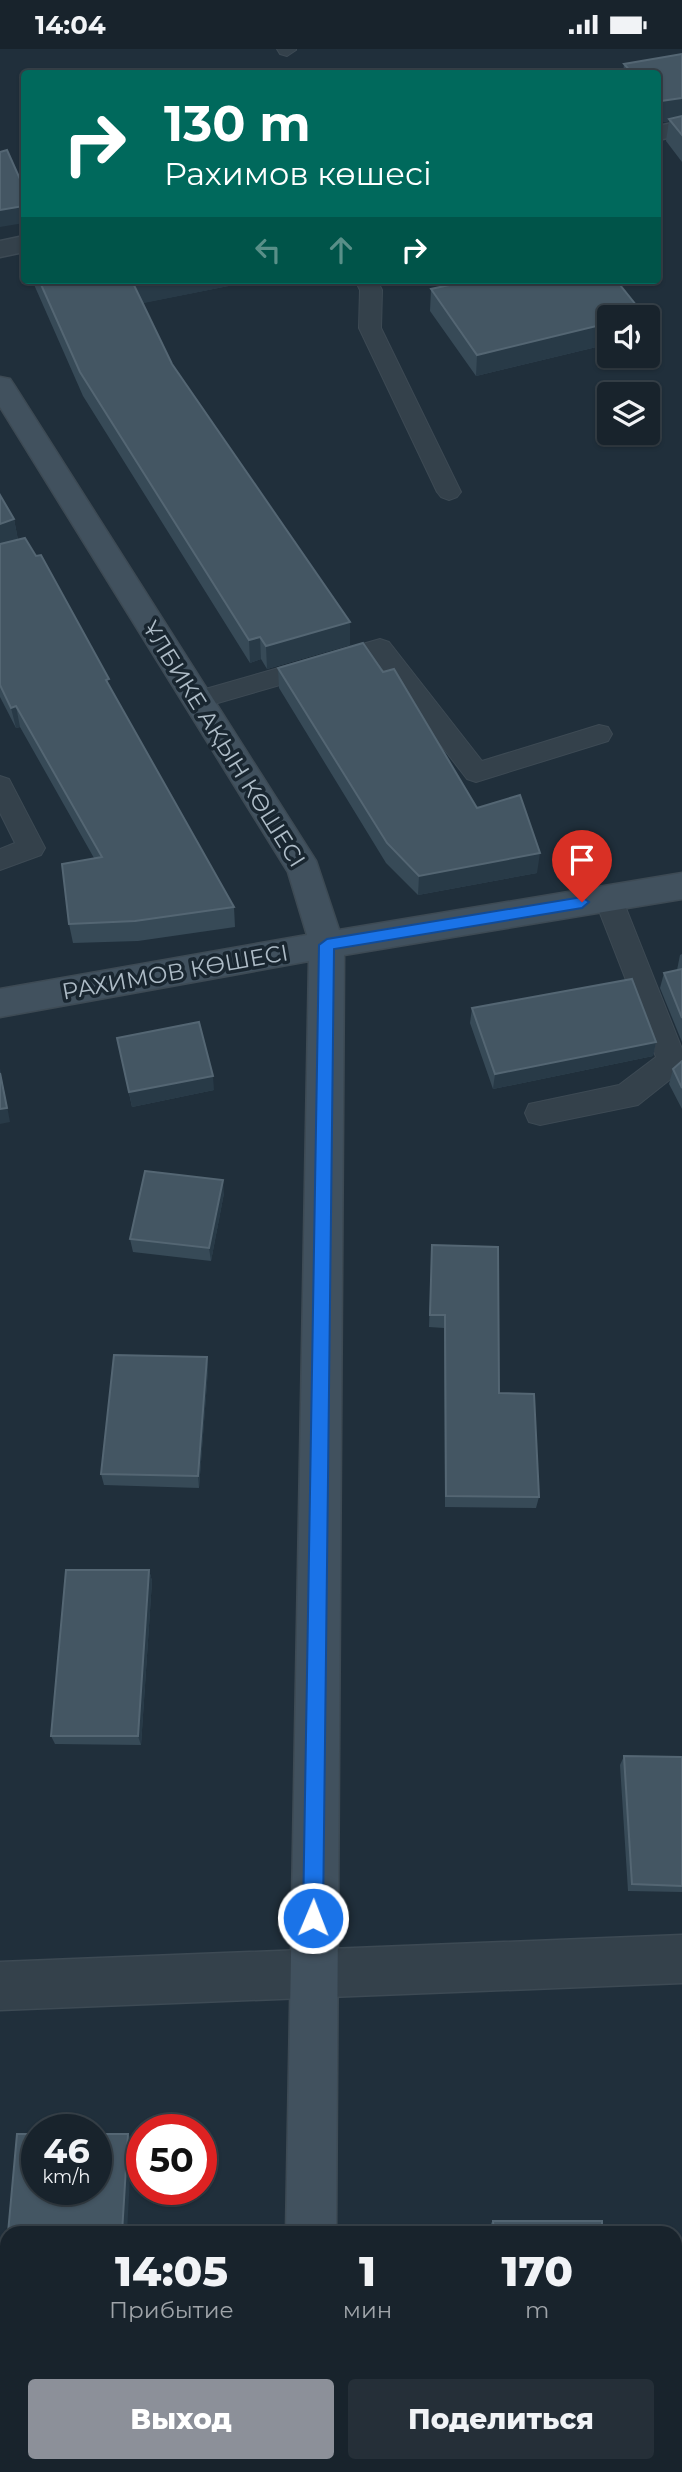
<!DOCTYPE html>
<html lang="ru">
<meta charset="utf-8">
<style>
body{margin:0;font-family:Montserrat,sans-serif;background:#252f38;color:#f1f3f6;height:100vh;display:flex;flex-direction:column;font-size:26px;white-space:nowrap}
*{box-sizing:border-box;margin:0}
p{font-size:23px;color:#9fa4a9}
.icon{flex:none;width:38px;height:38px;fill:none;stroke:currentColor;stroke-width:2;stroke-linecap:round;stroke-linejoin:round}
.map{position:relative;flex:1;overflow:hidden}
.sheet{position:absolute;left:0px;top:2177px;width:682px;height:247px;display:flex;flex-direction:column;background:#18232c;border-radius:21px 21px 0 0;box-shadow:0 2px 5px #0004,0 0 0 2px #364048}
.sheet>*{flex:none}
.banner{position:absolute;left:21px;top:21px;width:640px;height:214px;border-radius:7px;box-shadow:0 2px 5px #0004,0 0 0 2px #364048;background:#00695c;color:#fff;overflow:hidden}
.buttons{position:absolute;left:597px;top:256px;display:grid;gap:14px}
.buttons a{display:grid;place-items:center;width:63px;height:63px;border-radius:7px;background:#18232c;box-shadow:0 2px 5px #0004,0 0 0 2px #364048;font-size:35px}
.speed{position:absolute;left:21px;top:2065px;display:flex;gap:14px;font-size:35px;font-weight:700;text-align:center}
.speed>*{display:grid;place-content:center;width:91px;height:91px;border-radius:50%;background:#18232c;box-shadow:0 2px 5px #0004,0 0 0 2px #364048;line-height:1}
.speed small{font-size:18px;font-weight:400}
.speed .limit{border:10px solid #d22;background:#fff;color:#111}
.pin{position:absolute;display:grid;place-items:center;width:60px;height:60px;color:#fff;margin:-72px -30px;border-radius:50% 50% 50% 0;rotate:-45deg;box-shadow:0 0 7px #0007}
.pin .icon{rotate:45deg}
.me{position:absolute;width:77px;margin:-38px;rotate:1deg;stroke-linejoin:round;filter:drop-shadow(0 0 5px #0008)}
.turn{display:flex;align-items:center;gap:24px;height:147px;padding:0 28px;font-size:32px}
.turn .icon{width:91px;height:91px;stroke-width:2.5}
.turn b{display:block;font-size:49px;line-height:60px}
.lanes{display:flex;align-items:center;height:66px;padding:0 28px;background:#0003;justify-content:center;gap:35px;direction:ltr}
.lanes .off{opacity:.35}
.eta{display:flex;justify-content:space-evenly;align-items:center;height:119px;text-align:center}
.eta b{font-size:42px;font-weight:800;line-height:49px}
.action{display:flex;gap:14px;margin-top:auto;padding:14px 28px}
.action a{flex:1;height:80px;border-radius:7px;background:#8c9099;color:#fff;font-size:28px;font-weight:800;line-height:80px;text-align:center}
.action a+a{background:#252f38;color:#f1f3f6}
.status{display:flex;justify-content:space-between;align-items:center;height:49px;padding:0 35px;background:#18232c;direction:ltr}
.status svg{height:19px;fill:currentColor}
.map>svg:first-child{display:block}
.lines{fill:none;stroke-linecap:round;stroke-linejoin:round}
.lane-casing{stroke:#3d4a54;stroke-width:2}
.street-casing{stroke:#3d4a54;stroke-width:3}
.secondary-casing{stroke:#3d4a54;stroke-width:3}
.lane{fill:#34414b;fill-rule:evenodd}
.street{fill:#34414b;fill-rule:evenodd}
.secondary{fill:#41515e;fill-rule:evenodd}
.wall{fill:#374a57}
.shaded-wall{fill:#283a47}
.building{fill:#445663;stroke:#546673;stroke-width:2}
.route{fill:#1a73e8;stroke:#114b97;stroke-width:2}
.labels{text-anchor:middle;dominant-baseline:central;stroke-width:7;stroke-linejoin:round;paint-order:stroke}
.street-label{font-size:23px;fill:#aebcc7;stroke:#192630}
</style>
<div class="status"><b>14:04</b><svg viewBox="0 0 49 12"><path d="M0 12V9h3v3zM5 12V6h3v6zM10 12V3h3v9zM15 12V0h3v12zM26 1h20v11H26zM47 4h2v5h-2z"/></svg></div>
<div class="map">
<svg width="682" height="2423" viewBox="0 0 682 2423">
<rect width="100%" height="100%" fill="#202f3b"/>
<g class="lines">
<!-- lane casing -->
<g class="lane-casing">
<path id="lane" d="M277,0H296V1L287,7L280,5Z
M355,231H377L382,241L381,279L461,443L457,448L449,451L441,448L437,443L359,279L360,241Z
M380,590L389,593L482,712L599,676L608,678L612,685L608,692L476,733L467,730L374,609L197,660L188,657L184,651L188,645Z
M0,727L9,730L45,799L41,806L0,821V800L15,794L0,764Z
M608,839L618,842L622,849L682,1000V1021L638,1056L540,1076L529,1073L525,1064L529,1055L619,1036L656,1008L594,849L598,842Z"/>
</g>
<!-- street casing -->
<g class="street-casing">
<path id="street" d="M682,72V86L658,91V77Z
M24,187V203L0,208V192Z
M682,1886V1934L0,1961V1913Z"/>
</g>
<!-- secondary casing -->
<g class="secondary-casing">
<path id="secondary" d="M0,328L10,330L14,336L316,812L339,881L682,824V850L344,906L336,2184H286L309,912L0,968V940L307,886L288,823L0,358Z
M283,2417H337V2423H283Z"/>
</g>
<!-- lane -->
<use href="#lane" class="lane"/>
<!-- street -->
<use href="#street" class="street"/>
<!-- secondary -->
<use href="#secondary" class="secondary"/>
</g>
<!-- wall -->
<path class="wall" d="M682,5V113L666,92L669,72L658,74V24H623L624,15Z
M32,231H259L142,254L172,315L350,573V596L267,620L261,610L250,614L83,347Z
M431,240L644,266L643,268H609V295L476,327L430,262Z
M0,446L14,470L18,491L110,638L234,858L235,878L138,892L73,894L69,875L94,809L20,678L16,679L0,648Z
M278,619L477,759L537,824L418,846L386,814L279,639Z
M682,905V993L660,939L664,924L677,921L680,906Z
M472,959L656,993L653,1007L493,1040L470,974Z
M117,989L214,1041L132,1058Z
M682,1012V1060L669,1035L673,1020Z
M224,1144L211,1212L133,1203L130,1190Z
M432,1196L499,1344L539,1448L536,1459L445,1458L444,1279L429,1278Z
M207,1308L208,1320L199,1439L104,1436L101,1425Z
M149,1521L152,1532L141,1696L55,1695L51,1687Z
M624,1707L682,1708V1843L628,1842L620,1716Z
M493,2172L602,2184H491V2174Z"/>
<!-- shaded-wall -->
<path class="shaded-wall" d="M682,49V70H669V72L658,74V60L661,52Z
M24,157V174L0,178V161Z
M139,231H259L134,256L132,232Z
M609,274V295L476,327L477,306Z
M14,470L18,491L0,497V475Z
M350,573V596L267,620L266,597Z
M260,588L261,610L250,614L249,591Z
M16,657L20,678L16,679L11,659Z
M540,804L537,824L418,846L419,827Z
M656,993L653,1007L493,1040L495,1025Z
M0,1019L10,1073L0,1075Z
M213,1027L214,1041L132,1058L129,1043Z
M223,1131L224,1144L211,1212L209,1199Z
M207,1308L208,1320L199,1439L198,1427Z
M149,1521L152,1532L141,1696L138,1687Z
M128,2085L132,2090L127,2184H122Z"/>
<!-- building -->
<path class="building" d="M682,5V49L661,52L659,57L658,24H632L624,15Z
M682,67V86L669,70Z
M7,101L24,139V157L0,161V103Z
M39,231H139L132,232L172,315L350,573L266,597L260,588L249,591L80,323Z
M472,231H616L644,266L637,268H609V274L477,306L431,240Z
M0,446L14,470L0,475Z
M25,489L36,507L41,506L109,630L106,631L234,858L135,872L69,875L62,815L102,808L16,657L11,659L0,636V495Z
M363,594L383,623L394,620L477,759L520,746L540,804L419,827L387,794L278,619Z
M682,920V969L664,924Z
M632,930L656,993L495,1025L472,959Z
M199,973L213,1027L129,1043L117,989Z
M682,1012V1039L673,1020Z
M0,1024L7,1059L0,1060Z
M145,1122L223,1131L209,1199L130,1190Z
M432,1196L498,1198L499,1344L534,1345L539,1448L446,1447L445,1266H430Z
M114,1306L207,1308L198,1427L101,1425Z
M66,1521H149L138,1687H51Z
M624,1707L682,1708V1837L632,1835Z
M17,2085H37V2140H96V2085H128L122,2184H8Z
M493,2172H602V2184H494Z
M7,2196V2342H0V2276Z"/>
<!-- route -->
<path class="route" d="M582,848L589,853L582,859L334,900L323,1869L320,1876L313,1879L306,1876L303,1869L319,896L327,890Z"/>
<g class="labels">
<!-- street labels -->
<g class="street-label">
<text transform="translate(224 695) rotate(58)">ҰЛБИКЕ АҚЫН КӨШЕСІ</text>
<text transform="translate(175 923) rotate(-10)">РАХИМОВ КӨШЕСІ</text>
</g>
</g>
</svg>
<div class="buttons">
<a><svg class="icon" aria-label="sound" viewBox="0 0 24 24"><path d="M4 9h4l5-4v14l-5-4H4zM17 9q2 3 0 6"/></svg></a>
<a><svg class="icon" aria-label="layers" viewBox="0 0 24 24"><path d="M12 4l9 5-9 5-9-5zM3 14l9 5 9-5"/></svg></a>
</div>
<div class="speed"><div>46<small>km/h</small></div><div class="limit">50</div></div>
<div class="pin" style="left:582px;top:853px;background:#d93025"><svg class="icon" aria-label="arrive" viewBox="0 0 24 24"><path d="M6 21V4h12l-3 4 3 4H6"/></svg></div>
<svg class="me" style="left:313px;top:1869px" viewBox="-20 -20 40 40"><circle r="17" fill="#1a73e8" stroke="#fff" stroke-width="3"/><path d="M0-11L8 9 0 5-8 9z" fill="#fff"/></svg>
<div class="banner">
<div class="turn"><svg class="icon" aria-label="right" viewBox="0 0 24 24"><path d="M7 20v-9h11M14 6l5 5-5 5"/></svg><div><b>130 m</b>Рахимов көшесі</div></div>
<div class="lanes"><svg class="icon off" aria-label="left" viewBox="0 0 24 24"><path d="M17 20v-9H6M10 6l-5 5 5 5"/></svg><svg class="icon off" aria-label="ahead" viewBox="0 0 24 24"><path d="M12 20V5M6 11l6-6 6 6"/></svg><svg class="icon" aria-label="right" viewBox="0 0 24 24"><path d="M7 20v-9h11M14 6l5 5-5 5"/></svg></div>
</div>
<section class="sheet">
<div class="eta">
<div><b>14:05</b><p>Прибытие</p></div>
<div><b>1</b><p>мин</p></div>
<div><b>170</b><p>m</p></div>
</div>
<div class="action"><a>Выход</a><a>Поделиться</a></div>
</section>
</div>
